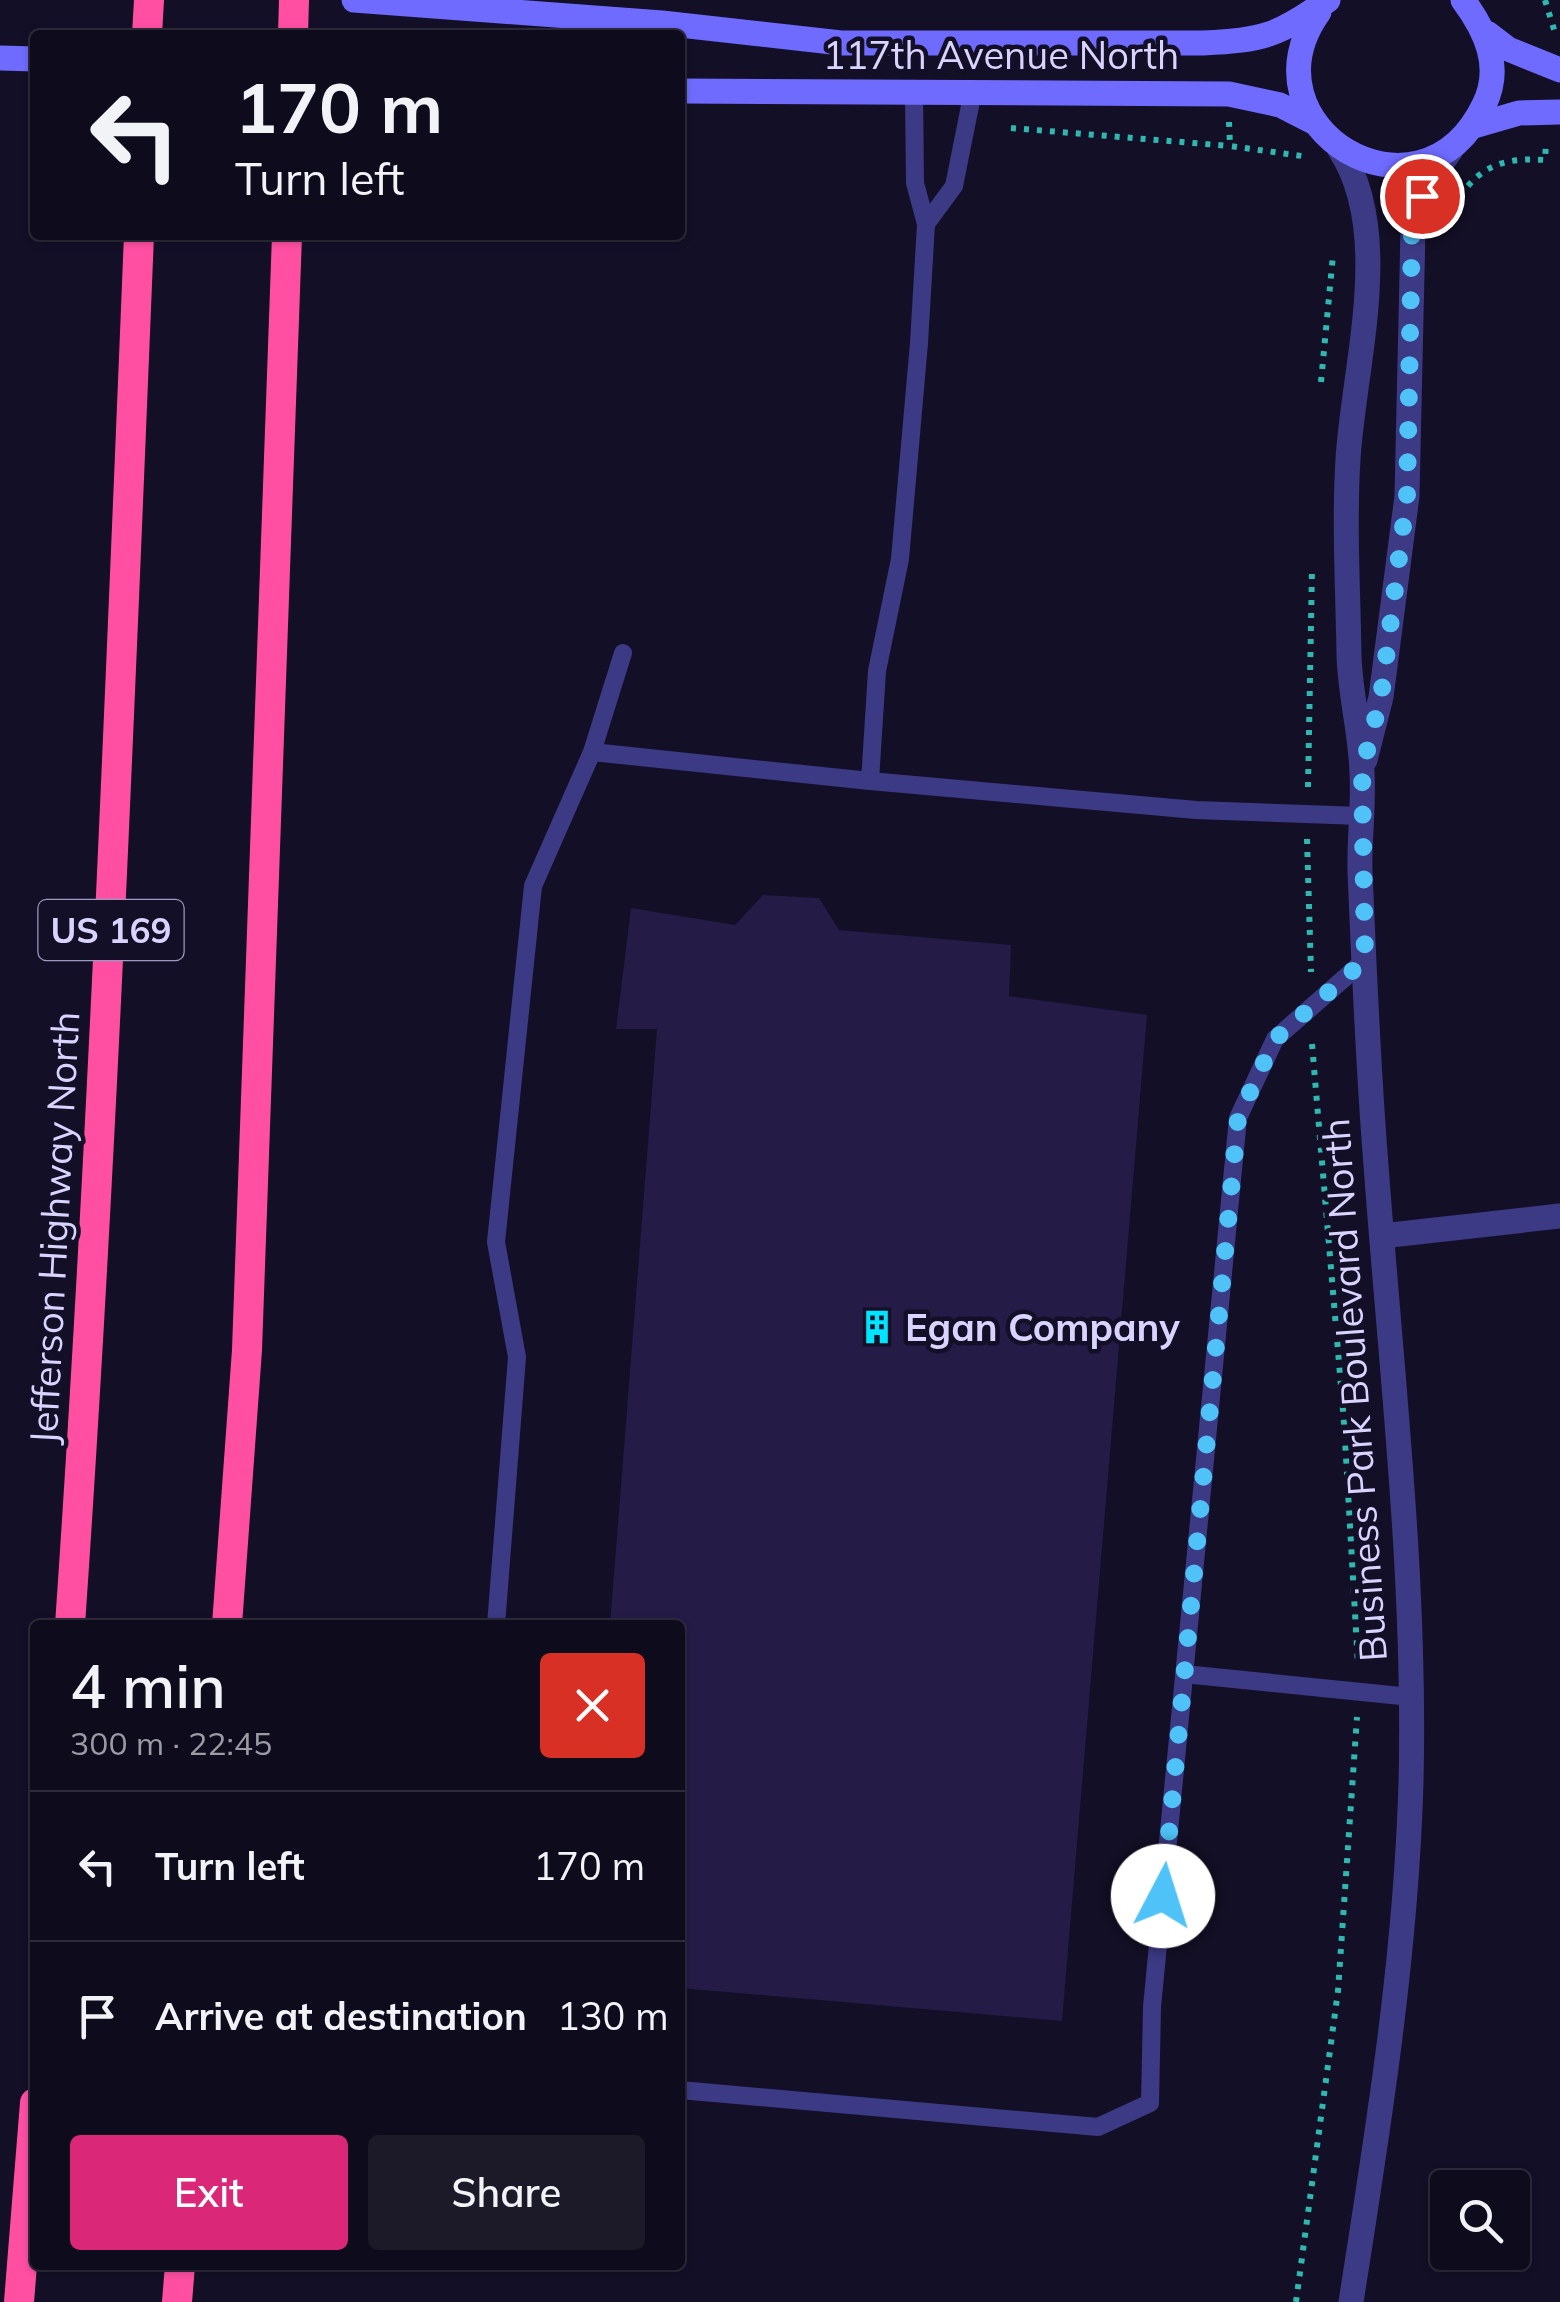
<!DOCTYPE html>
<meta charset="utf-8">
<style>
body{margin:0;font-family:Mulish,sans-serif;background:#1c1929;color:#f1f3f6;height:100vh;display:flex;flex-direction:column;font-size:38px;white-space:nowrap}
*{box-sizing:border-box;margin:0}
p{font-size:32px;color:#9b9ba3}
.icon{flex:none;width:55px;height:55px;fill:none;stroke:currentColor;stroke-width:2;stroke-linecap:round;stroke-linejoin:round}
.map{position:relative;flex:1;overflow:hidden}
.side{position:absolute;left:30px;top:1620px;width:655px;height:650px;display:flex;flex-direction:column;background:#0e0b1c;border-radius:10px;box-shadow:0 2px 8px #0004,0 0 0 2px #2e2b3b}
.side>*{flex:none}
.top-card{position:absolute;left:30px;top:30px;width:655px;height:210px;border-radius:10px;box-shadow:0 2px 8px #0004,0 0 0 2px #2e2b3b;background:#0e0b1c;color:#f1f3f6;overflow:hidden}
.controls{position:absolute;left:1430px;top:2170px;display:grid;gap:20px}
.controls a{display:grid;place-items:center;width:100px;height:100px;border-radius:10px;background:#0e0b1c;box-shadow:0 2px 8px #0004,0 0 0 2px #2e2b3b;font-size:50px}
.pin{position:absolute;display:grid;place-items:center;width:85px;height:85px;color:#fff;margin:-42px;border:5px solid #fff;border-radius:50%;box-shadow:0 2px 10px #0007}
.me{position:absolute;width:110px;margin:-55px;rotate:5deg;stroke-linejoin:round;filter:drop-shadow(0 0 8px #0008)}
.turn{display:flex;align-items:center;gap:35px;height:210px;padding:0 40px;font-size:45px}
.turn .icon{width:130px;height:130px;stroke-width:2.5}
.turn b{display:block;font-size:70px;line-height:85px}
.round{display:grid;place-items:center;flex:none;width:105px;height:105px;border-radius:10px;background:#1c1929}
.overview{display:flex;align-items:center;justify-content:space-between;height:170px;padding:0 40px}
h1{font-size:60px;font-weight:600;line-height:75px}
.action{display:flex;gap:20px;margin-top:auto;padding:20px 40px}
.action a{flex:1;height:115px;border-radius:10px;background:#db2777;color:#fff;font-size:40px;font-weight:600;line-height:115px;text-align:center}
.action a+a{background:#1c1929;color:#f1f3f6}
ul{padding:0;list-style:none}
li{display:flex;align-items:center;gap:30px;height:150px;padding:0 40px;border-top:2px solid #2e2b3b}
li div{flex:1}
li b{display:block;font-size:38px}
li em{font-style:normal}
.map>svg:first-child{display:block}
.building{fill:#241b47}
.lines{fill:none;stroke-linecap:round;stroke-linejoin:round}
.path{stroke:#2fb8b0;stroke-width:6;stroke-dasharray:5 8;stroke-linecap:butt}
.lane{stroke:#3d3a85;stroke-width:18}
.street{stroke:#3d3a85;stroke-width:25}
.secondary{stroke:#6f6bff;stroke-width:25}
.highway{stroke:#ff4fa3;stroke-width:30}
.route{stroke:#4fc3f7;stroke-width:18;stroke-dasharray:0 32.4}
.labels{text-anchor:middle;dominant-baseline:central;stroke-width:9;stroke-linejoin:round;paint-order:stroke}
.shield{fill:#130f26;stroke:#9e99be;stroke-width:2.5}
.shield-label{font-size:35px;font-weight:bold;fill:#d9d4ff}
.street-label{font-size:38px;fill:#d9d4ff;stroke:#130f26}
.poi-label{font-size:38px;font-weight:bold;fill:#d9d4ff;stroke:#130f26;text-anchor:start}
</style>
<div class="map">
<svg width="1560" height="2302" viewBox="0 0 1560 2302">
<rect width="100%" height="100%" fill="#130f26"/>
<!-- building -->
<path class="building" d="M763,895L819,898L839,930L1011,945L1009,996L1147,1015L1062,2021L680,1988V1625H610L657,1029H616L631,908L735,925Z"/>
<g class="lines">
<!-- path -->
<path class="path" d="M1545,0L1556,36
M1229,122L1230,146L1302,156
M1011,128L1230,146
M1468,186C1489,161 1515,158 1545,160L1546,143
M1321,382L1333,255
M1308,787L1312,569
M1307,839L1311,972
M1312,1044L1344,1422L1358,1665
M1296,2302L1338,1991L1357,1717"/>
<!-- lane -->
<path class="lane" d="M926,224L954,186L973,91
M592,752L870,781L877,671L900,559L919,343L926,224L915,183L914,91
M870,781L1196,810L1361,816
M496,1625L517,1357L496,1242L533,886L592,752L623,653
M1184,1674L1411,1697
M680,2090L1098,2127L1150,2103L1152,2007L1238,1118L1275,1039L1365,960"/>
<!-- street -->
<path class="street" d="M1340,150C1394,233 1354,364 1348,459C1344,524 1348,589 1349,655C1350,695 1361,733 1362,773C1364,806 1359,839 1360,871C1364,969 1368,1067 1376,1165C1391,1371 1416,1576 1411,1783C1406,1957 1378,2130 1351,2302
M1365,760L1381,697L1407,496L1413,229L1431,178L1451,150
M1382,1236L1560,1216"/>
<!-- secondary -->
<path class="secondary" d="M354,0L662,23L841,43H1203C1263,40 1278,36 1328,0
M1319,12C1238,126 1420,238 1484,105C1503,67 1486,31 1463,0
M1487,33L1508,49L1560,70
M0,58L35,59
M680,91L1229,94L1280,105L1317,124
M1474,126L1519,113L1560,112"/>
<!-- highway -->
<path class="highway" d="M147,35L149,0
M293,35L294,0
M70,1625C102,1162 120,699 139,235
M227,1625L247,1350L287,235
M19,2302L35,2103
M177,2302L180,2265"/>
</g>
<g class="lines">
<!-- route -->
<path class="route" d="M1163,1896L1238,1118L1275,1039L1365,960L1362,770L1381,697L1407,496L1412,229L1422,196"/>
</g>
<!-- icons -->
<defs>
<g id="building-bare" transform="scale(2.7)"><path d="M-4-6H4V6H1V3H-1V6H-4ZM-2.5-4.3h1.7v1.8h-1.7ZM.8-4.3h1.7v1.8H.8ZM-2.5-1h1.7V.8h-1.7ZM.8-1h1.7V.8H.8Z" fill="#00e5ff" stroke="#130f26" stroke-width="2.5" paint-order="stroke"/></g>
</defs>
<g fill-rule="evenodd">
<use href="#building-bare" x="877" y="1327"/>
</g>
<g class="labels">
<!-- shield labels -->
<rect class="shield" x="38.5" y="900" width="145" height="60" rx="8"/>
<g class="shield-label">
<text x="111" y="930">US 169</text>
</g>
<!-- street labels -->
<g class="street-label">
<text x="1001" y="55">117th Avenue North</text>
<text transform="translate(54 1228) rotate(-87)">Jefferson Highway North</text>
<text transform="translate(1354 1390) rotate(-94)">Business Park Boulevard North</text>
</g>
<!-- poi labels -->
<g class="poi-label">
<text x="905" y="1327">Egan Company</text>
</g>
</g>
</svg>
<div class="controls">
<a><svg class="icon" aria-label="search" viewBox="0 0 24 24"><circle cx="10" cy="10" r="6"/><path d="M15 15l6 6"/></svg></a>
</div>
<div class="pin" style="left:1422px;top:196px;background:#d93025"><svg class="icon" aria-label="arrive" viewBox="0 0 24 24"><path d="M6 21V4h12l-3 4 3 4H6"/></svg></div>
<svg class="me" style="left:1163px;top:1896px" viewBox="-20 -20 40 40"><circle r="19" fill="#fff"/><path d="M0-13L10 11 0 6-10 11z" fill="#4fc3f7"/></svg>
<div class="top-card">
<div class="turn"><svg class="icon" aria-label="left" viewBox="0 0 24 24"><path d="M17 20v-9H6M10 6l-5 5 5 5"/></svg><div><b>170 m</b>Turn left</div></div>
</div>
<section class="side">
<div class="overview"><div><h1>4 min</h1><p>300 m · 22:45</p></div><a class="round" style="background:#d93025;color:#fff"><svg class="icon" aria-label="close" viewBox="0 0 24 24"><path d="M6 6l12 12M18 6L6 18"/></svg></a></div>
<ul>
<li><svg class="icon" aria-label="left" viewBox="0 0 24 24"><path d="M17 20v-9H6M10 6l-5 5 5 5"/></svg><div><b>Turn left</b></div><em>170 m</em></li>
<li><svg class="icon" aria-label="arrive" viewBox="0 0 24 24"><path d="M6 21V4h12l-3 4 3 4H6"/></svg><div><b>Arrive at destination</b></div><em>130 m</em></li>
</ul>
<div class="action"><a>Exit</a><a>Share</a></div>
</section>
</div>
